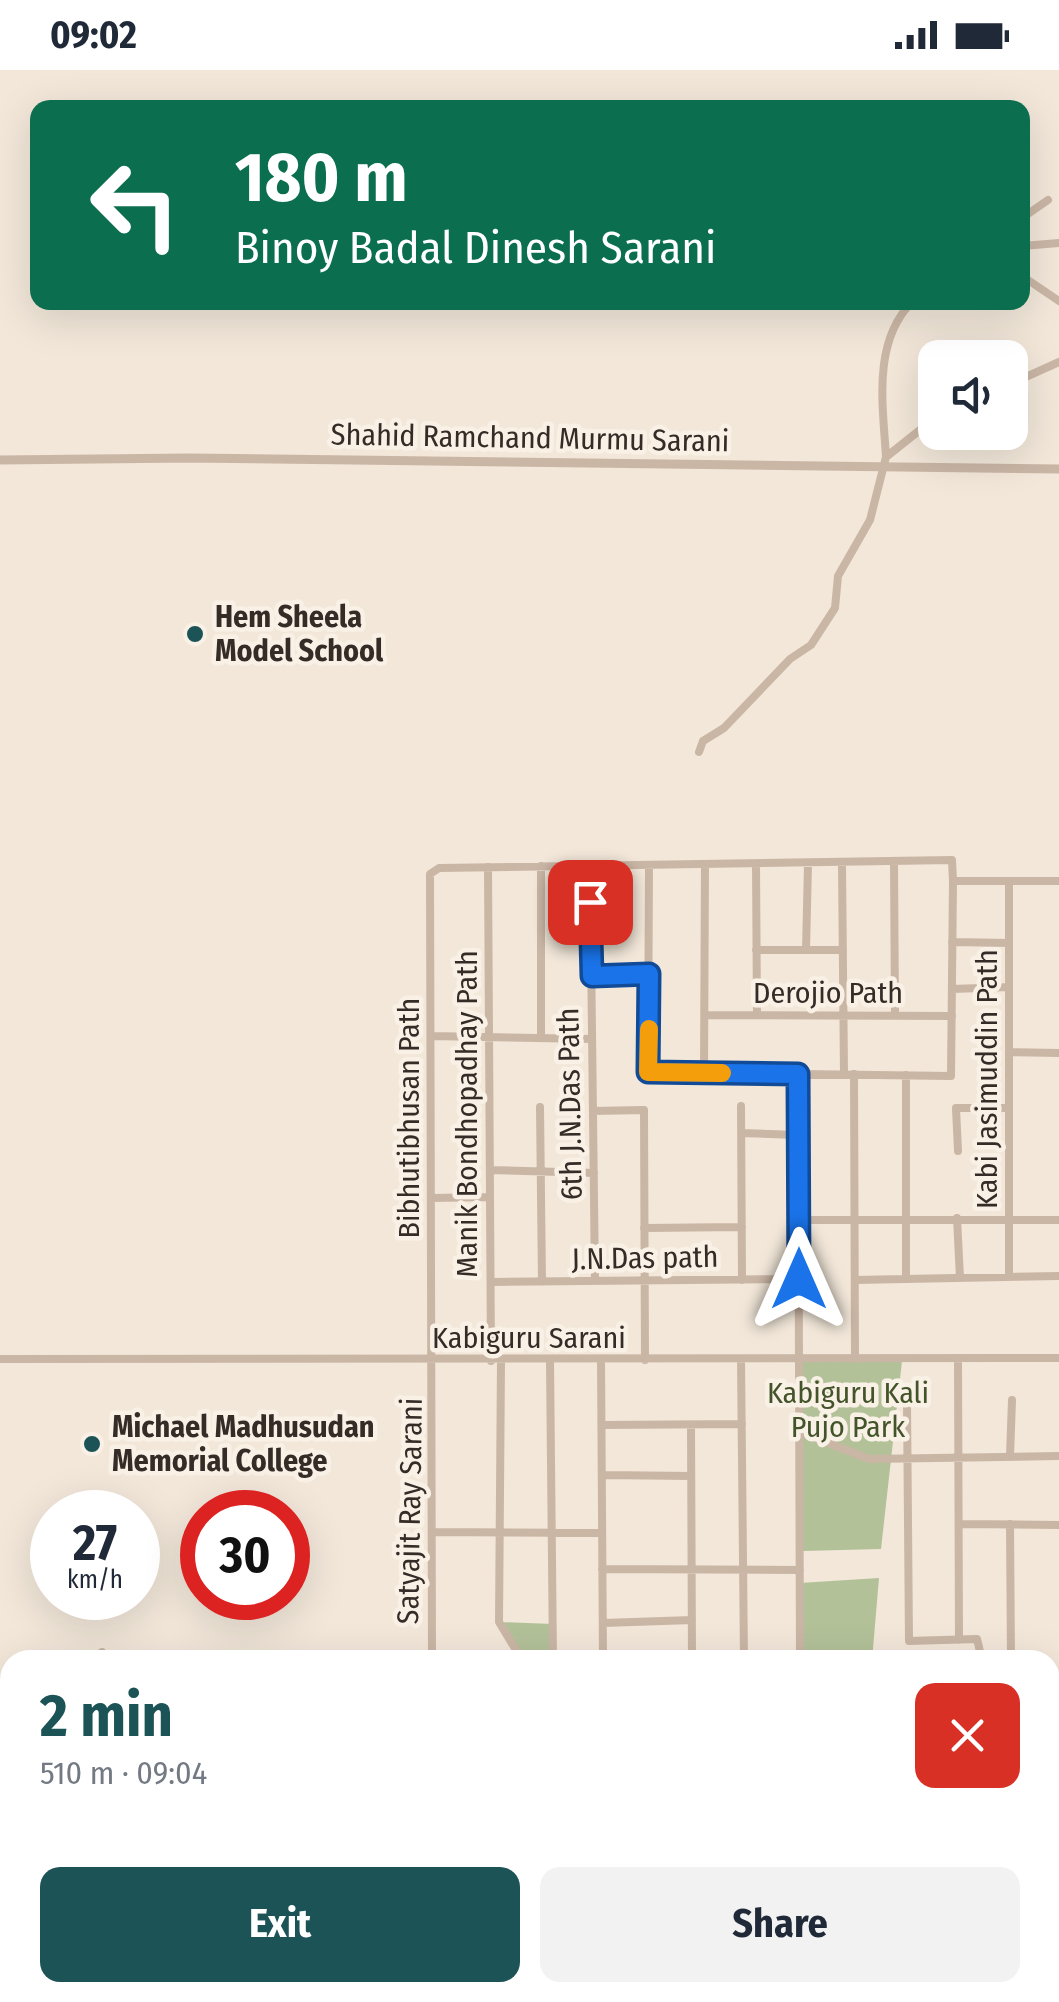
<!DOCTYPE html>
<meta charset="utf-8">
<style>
body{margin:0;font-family:"Fira Sans Condensed",sans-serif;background:#f2f2f3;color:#1f2937;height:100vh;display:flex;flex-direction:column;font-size:38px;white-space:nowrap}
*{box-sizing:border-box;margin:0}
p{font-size:32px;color:#747a83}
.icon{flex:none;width:55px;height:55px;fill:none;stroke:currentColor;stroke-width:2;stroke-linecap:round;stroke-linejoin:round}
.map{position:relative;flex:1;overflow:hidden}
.details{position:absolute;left:0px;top:1580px;width:1060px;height:352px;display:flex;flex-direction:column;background:#fff;border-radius:30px 30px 0 0;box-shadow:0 10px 40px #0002}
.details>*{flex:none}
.banner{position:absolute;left:30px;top:30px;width:1000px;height:210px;border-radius:20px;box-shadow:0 10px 40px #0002;background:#0b6e4f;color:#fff;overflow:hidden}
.controls{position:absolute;left:918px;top:270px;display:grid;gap:20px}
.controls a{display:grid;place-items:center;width:110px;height:110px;border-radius:20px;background:#fff;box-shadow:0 10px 40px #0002;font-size:50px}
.speed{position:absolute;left:30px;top:1420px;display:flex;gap:20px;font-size:50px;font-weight:700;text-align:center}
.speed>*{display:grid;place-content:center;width:130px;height:130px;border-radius:50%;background:#fff;box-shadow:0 10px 40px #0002;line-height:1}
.speed small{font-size:25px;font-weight:400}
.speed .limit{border:15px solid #d22;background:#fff;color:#111}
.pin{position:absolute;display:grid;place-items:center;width:85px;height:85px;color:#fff;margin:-42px;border-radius:20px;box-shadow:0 5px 15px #0006}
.me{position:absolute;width:110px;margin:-55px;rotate:0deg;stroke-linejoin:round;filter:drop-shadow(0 0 8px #0008)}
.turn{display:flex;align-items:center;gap:35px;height:210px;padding:0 40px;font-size:45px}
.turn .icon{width:130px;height:130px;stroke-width:2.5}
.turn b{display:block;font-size:70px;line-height:85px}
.round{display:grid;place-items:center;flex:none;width:105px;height:105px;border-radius:20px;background:#f2f2f3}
.headline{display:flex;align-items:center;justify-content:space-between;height:170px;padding:0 40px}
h1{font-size:60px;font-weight:700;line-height:75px;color:#1c5357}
.button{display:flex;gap:20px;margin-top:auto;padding:20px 40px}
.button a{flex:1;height:115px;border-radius:20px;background:#1c5357;color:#fff;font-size:40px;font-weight:700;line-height:115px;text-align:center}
.button a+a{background:#f2f2f3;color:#1f2937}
.status{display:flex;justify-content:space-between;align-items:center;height:70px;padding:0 50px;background:#fff;direction:ltr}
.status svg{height:28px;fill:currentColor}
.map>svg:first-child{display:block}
.green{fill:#b3c199}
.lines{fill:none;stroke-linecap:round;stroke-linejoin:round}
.minor{stroke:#cab6a5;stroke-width:8}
.tertiary{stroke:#cab6a5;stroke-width:9}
.route-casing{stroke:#114b97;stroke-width:25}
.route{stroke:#1a73e8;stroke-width:18}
.slow{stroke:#f59e0b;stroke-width:18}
.poi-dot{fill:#1c5357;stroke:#f9f1e6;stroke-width:4}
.labels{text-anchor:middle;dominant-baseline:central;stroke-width:9;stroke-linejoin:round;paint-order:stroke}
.street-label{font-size:30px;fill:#352b27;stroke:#f9f1e6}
.poi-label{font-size:30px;font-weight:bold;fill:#352b27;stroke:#f9f1e6;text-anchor:start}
.park-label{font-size:30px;fill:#44542a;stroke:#f9f1e6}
</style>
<div class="status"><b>09:02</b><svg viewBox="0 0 49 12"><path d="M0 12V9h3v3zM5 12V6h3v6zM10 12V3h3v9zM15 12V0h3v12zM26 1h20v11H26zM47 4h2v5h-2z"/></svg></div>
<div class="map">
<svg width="1059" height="1932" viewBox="0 0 1059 1932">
<rect width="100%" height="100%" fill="#f2e7d9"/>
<!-- green -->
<path class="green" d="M800,1289L902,1291L881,1479L803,1481Z
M879,1508L872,1590H802L800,1513Z
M499,1552L553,1554L552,1590H522Z"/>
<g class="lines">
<!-- minor -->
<path class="minor" d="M1022,148L1048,130
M1022,176L1059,173
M1022,206L1059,231
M1010,314L1059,292
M886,387C883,336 872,272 912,232
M699,682L703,671L724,658L790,589L811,575L835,538L838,506L870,450L886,387L935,348
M894,792L895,946
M842,794L844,1004
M649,795L648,1002L951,1006L953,811H1059
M756,795L757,945
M590,796L595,1211
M488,797L491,1291
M1009,811V1207
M952,872L1009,873
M756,880H843
M806,880L808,794
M591,906L649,904
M952,919L1009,917
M705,945L952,946
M431,966L592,969
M541,968V796
M1009,982L1059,983
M704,1002L705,795
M798,1004L800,1590
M854,1004L855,1289
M906,1005V1209
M741,1036L742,1210
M540,1037L542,1212
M593,1041L644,1040L645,1290
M742,1063L798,1065
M958,1081L956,1038H1009
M490,1100L594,1103
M432,1128L490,1127
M957,1148L960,1208
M799,1150H1059
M644,1158L742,1157
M855,1210L1059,1206
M491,1212L799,1209
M958,1288L959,1570
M0,1289L1059,1288
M741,1289L744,1590
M601,1290L603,1590
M501,1291L499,1552L522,1590
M550,1291L553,1590
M907,1332L909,1571L977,1569L982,1590
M602,1355L742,1354
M691,1355L692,1590
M800,1362L869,1389L1059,1386
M1010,1386L1012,1330
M602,1405L691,1406
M959,1454L1059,1455
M1010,1454L1011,1590
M433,1462L602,1463
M602,1499L800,1500
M603,1553L692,1550
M102,1582L103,1590
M432,1590L430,804L439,798L952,790L953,811
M1050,1607H1059
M1050,1776H1059
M0,1823L10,1824
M1050,1835H1059
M0,1907H10
M110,1922L111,1932
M290,1922L296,1932
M392,1922L398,1932
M461,1922L467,1932
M531,1922L538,1932
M631,1922L637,1932
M730,1922L736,1932
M899,1922V1932
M956,1922V1932
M1015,1922V1932
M198,1932L212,1922
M374,1932L387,1922"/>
<!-- tertiary -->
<path class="tertiary" d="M0,390L189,388L1059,399"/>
</g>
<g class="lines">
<!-- route casing -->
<g class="route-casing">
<path id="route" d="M590,832L592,906L649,904L648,1002L798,1004L799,1209"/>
</g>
<!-- route -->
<use href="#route" class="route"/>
<!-- slow -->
<path class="slow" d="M649,959L648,1002L722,1003"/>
</g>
<!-- markers -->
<g class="poi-dot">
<circle cx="195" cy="564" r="10"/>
<circle cx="92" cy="1374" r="10"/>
</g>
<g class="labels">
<!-- street labels -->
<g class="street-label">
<text transform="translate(530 368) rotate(1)">Shahid Ramchand Murmu Sarani</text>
<text x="828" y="923">Derojio Path</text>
<text transform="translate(987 1009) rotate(-90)">Kabi Jasimuddin Path</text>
<text transform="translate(570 1034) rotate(-91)">6th J.N.Das Path</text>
<text transform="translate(467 1044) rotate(-90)">Manik Bondhopadhay Path</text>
<text transform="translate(409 1048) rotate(-90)">Bibhutibhusan Path</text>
<text transform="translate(645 1188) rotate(-1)">J.N.Das path</text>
<text x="529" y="1268">Kabiguru Sarani</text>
<text transform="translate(410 1441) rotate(-89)">Satyajit Ray Sarani</text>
</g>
<!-- poi labels -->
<g class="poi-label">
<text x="215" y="547">Hem Sheela<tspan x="215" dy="34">Model School</tspan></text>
<text x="112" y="1357">Michael Madhusudan<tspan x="112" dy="34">Memorial College</tspan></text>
</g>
<!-- park labels -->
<g class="park-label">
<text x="848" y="1323">Kabiguru Kali<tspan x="848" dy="34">Pujo Park</tspan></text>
</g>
</g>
</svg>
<div class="controls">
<a><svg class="icon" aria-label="sound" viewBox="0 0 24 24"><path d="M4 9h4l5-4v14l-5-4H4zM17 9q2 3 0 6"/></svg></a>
</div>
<div class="speed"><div>27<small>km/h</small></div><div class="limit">30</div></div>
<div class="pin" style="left:590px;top:832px;background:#d93025"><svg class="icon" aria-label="arrive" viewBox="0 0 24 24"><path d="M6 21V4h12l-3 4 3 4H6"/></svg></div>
<svg class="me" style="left:799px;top:1209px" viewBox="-20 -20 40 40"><path d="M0-17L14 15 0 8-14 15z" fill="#1a73e8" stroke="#fff" stroke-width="4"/></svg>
<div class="banner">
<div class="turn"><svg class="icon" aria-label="left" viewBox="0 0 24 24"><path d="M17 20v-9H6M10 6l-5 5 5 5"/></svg><div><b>180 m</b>Binoy Badal Dinesh Sarani</div></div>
</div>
<section class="details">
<div class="headline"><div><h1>2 min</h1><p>510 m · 09:04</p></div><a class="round" style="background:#d93025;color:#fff"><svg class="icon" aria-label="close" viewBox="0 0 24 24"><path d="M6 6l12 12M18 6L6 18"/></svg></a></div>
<div class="button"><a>Exit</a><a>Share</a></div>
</section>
</div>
